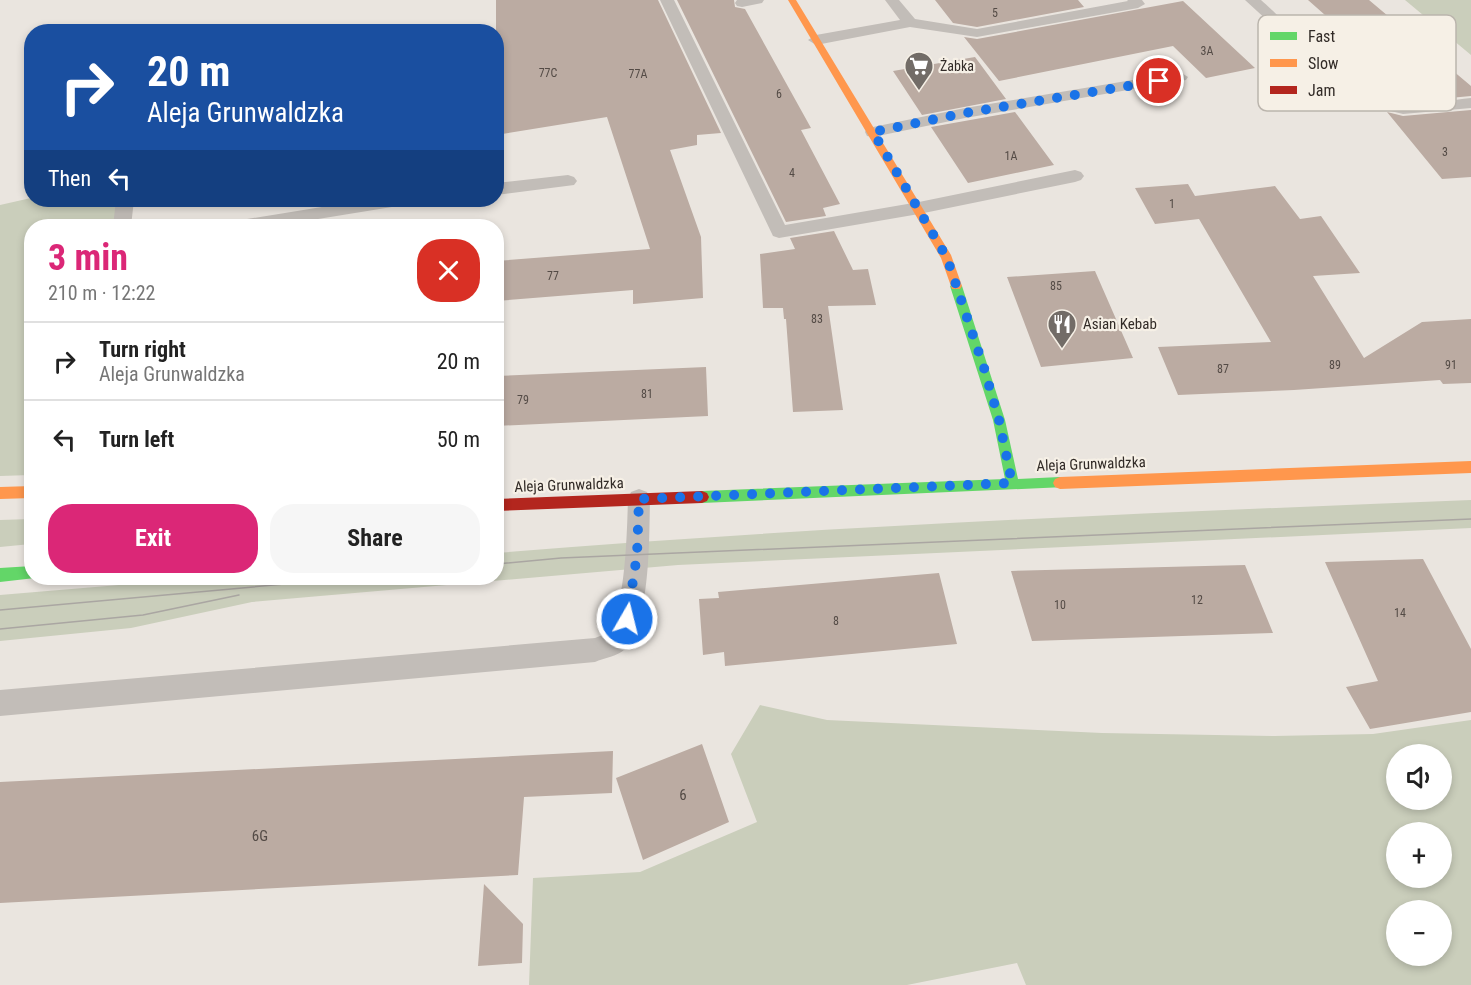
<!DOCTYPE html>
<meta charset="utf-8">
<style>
body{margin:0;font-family:"Roboto Condensed",sans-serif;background:#f6f6f6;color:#222;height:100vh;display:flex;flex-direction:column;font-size:22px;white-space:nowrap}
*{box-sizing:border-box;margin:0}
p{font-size:20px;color:#767676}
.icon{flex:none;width:33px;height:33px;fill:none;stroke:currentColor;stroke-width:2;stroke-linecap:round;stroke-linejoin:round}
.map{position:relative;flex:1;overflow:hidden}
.details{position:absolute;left:24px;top:219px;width:480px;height:366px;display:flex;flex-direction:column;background:#fff;border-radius:24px;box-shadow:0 3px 9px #0003}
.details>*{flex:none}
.guide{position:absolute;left:24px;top:24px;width:480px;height:183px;border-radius:24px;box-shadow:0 3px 9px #0003;background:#1a4fa0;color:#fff;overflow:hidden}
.buttons{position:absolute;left:1386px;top:744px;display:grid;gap:12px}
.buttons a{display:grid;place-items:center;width:66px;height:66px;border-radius:50%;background:#fff;box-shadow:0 3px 9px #0003;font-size:30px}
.pin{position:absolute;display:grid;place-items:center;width:51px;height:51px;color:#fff;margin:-26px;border:3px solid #fff;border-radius:50%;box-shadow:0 2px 6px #0007}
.me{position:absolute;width:66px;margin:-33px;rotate:8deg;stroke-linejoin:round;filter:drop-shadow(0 0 4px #0008)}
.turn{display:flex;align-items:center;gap:21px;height:126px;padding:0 24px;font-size:27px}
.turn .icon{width:78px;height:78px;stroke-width:2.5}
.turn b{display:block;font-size:42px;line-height:51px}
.then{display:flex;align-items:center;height:57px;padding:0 24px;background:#0003;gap:12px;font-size:22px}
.round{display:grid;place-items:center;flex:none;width:63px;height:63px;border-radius:24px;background:#f6f6f6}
.summary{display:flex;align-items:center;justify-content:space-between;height:102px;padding:0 24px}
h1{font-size:36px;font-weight:700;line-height:45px;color:#db2777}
.action{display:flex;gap:12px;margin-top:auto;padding:12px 24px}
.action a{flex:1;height:69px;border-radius:24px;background:#db2777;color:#fff;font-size:24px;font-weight:700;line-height:69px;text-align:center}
.action a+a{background:#f6f6f6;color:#222}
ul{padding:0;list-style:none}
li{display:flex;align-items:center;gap:18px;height:78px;padding:0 24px;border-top:2px solid #e0e0e0}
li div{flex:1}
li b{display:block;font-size:22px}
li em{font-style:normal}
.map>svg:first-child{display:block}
.green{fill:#cacebb;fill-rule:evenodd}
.building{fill:#bbaba2}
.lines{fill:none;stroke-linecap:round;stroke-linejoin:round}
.lane{fill:#c2bdb8;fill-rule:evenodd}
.fast{fill:#63d668;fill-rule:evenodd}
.slow{fill:#ff974d;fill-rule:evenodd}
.jam{fill:#b3261e;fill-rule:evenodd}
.tram{stroke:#aaa6a2;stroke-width:1.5}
.route{stroke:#1a73e8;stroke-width:10;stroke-dasharray:0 18}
.labels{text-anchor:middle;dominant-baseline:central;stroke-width:4.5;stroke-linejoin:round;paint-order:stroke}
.number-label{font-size:12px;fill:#544b46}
.far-poi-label{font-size:14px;fill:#322b27;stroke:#f6f0e6;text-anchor:start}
.poi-label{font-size:15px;fill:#322b27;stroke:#f6f0e6;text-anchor:start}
.street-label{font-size:15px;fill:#322b27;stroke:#f6f0e6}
.near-number-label{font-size:15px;fill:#544b46}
.key{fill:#f6f0e6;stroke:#bbb5ad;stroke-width:1.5}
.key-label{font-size:16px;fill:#322b27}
</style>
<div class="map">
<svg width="1471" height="985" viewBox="0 0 1471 985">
<rect width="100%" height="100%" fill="#eae5df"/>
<!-- green -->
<path class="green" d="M1405,0H1471V55Z
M31,198L125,200L122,226H32L31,475L0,476V205Z
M1471,500V528L678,565L252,602L131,628L0,641V595L202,578H496L497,553C821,526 1146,513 1471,500Z
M31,519V544L0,547V520Z
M760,705L827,720L1102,733L1274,736L1373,734L1471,720V985H1026L1017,963L907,985H529L533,878L640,872L757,822L731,754ZM1396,754H1442V800H1396ZM1442,832V878H1396V832ZM1442,910V956H1396V910Z"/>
<!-- building -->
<path class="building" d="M496,0H658L721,133L697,135V145L670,150L701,237L703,298L633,304V290L496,301V261L650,249L607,117L496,135Z
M677,0H734L735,7L745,9L811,128L801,130L840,204L823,208L826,216L786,222Z
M935,0H1078L1084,7L977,27L953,23Z
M1308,0H1369L1471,86V96L1406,102L1383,96L1366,87L1348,66L1372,61L1322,15H1325Z
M1183,1L1255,68L1206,78L1173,46L999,81L964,37L977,39Z
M975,57L1006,99L922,115L893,71Z
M1471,110V177L1442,179L1387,112L1403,116Z
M1015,112L1054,165L968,183L931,127Z
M1188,184L1195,196L1275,186L1300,219L1321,216L1360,273L1313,276L1364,358L1422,322L1471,319V383L1443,384L1440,380L1294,390L1178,395L1158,347L1271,342L1199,219L1155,224L1135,188Z
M834,231L853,270L868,269L876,305L828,306L843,410L793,412L786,319H784L783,308H763L760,254L795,249L790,238Z
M1095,271L1133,358L1041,367L1007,277Z
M706,367L708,416L496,426V376Z
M1423,559L1471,649V712L1370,729L1346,687L1378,681L1325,562Z
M1245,565L1273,633L1032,641L1011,571Z
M939,573L957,644L725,666L724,652L703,655L699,599L719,598L718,592Z
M702,744L729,822L643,860L616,778Z
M613,751L612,793L524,797L518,875L0,903V782Z
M484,884L523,924L522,963L478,966Z"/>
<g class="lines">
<!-- lane -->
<path class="lane" d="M660,0H674L785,225L919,202L1075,170L1081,172L1084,176L1081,180L1075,182L919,214L779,238L773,236Z
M737,0H764L762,3L742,7L737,6L735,3Z
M885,0H899L915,19L977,29L1128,1L1127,0H1142L1145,4L1138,8L977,37L910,27L816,45L808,40L816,35L900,20Z
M1245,0H1261C1288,24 1363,99 1397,103C1421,107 1447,100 1471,98V108L1403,114L1374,107L1316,65Z
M1180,72L1188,77L1186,80L965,118L873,137L867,136L865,132L867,128L873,127L965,108Z
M568,175L574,177L577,181L574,185L496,195V183Z
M116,200H134L131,226H113Z
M365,200H407L404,204L398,206L275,226H232L235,222L241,220Z
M639,489L647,492L650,499C649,537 651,620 625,649C618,656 604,658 595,662L0,716V690L595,638C599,636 604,635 607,632C626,611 627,528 628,499L631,492Z"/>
<!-- fast -->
<path class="fast" d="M956,282L962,286L1005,420L1018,479L1060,477L1065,479L1067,483L1065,487L702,503L697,501L695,497L697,493L702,491L1005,479L993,420L950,286Z
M32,566V578H35L0,582V568Z"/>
<!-- slow -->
<path class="slow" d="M788,0H796L951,255L962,286L960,289H952L941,258Z
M1471,461V473L1060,489L1055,487L1053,483L1055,479L1060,477Z
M32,486V498L0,499V487Z"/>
<!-- jam -->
<path class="jam" d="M702,491L707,493L709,497L707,501L702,503L496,511V499Z"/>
<!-- tram -->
<path class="tram" d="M496,564L561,558L1471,519
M0,610L351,578
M0,629L143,615L239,595"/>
</g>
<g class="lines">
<!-- route -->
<path class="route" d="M627,619L637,555L639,499L1012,483L999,420L984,368L947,258L873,132L965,113L1159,81"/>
</g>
<!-- icons -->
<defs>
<g id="supermarket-pin" transform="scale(1.5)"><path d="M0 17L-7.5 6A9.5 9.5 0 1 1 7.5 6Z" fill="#726c67" stroke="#f6f0e6"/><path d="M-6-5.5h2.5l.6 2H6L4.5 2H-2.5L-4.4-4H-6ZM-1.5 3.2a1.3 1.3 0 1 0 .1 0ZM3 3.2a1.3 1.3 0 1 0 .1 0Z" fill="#fff"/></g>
<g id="restaurant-pin" transform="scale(1.5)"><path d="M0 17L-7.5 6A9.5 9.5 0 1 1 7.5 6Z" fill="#726c67" stroke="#f6f0e6"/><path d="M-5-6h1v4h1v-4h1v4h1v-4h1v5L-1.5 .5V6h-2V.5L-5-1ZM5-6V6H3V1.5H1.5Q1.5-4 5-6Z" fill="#fff"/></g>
</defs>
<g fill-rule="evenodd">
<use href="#supermarket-pin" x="919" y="66"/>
<use href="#restaurant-pin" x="1062" y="324"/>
</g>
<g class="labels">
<!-- number labels -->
<g class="number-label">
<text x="995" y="13">5</text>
<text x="1207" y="51">3A</text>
<text x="548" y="73">77C</text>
<text x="638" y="74">77A</text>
<text x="779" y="94">6</text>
<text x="1445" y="152">3</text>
<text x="1011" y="156">1A</text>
<text x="792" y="173">4</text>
<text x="1172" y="204">1</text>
<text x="553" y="276">77</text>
<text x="1056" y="286">85</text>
<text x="817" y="319">83</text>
<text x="1335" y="365">89</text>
<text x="1451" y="365">91</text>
<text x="1223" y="369">87</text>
<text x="647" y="394">81</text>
<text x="523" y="400">79</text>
<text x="1197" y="600">12</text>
<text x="1060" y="605">10</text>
<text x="1400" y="613">14</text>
<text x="836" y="621">8</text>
</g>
<!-- far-poi labels -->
<g class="far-poi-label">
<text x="940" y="66">Żabka</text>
</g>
<!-- poi labels -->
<g class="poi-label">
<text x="1083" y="324">Asian Kebab</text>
</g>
<!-- street labels -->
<g class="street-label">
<text transform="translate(1091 464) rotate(-2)">Aleja Grunwaldzka</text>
<text transform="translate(569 485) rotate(-2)">Aleja Grunwaldzka</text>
</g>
<!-- near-number labels -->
<g class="near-number-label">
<text x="683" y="795">6</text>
<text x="260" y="836">6G</text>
</g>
</g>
<!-- legend -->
<rect x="1258" y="15" width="198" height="96" rx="9" class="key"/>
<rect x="1270" y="32" width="27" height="8" fill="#63d668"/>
<rect x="1270" y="59" width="27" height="8" fill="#ff974d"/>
<rect x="1270" y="86" width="27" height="8" fill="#b3261e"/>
<g class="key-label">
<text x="1308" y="42">Fast</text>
<text x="1308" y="69">Slow</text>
<text x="1308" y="96">Jam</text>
</g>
</svg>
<div class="buttons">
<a><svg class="icon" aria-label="sound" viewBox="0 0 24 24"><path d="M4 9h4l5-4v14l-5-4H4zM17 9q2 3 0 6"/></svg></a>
<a>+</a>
<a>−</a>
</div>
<div class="pin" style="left:1159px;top:81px;background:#d93025"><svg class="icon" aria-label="arrive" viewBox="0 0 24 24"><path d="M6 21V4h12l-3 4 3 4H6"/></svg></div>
<svg class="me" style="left:627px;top:619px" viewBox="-20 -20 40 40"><circle r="17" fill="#1a73e8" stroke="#fff" stroke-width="3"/><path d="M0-11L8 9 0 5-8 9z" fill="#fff"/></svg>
<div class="guide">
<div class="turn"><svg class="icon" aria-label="right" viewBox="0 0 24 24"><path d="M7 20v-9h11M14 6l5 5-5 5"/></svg><div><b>20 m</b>Aleja Grunwaldzka</div></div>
<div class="then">Then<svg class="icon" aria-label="left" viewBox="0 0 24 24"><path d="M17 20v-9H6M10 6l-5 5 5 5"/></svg></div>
</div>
<section class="details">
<div class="summary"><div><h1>3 min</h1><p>210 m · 12:22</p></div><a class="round" style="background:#d93025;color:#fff"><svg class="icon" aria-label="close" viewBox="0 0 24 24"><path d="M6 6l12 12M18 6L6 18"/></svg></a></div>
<ul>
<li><svg class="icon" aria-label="right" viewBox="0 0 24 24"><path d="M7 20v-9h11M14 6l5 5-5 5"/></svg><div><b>Turn right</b><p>Aleja Grunwaldzka</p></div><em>20 m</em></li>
<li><svg class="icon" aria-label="left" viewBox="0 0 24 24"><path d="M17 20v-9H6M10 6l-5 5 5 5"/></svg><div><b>Turn left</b></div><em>50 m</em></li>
</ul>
<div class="action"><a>Exit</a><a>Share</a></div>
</section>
</div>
